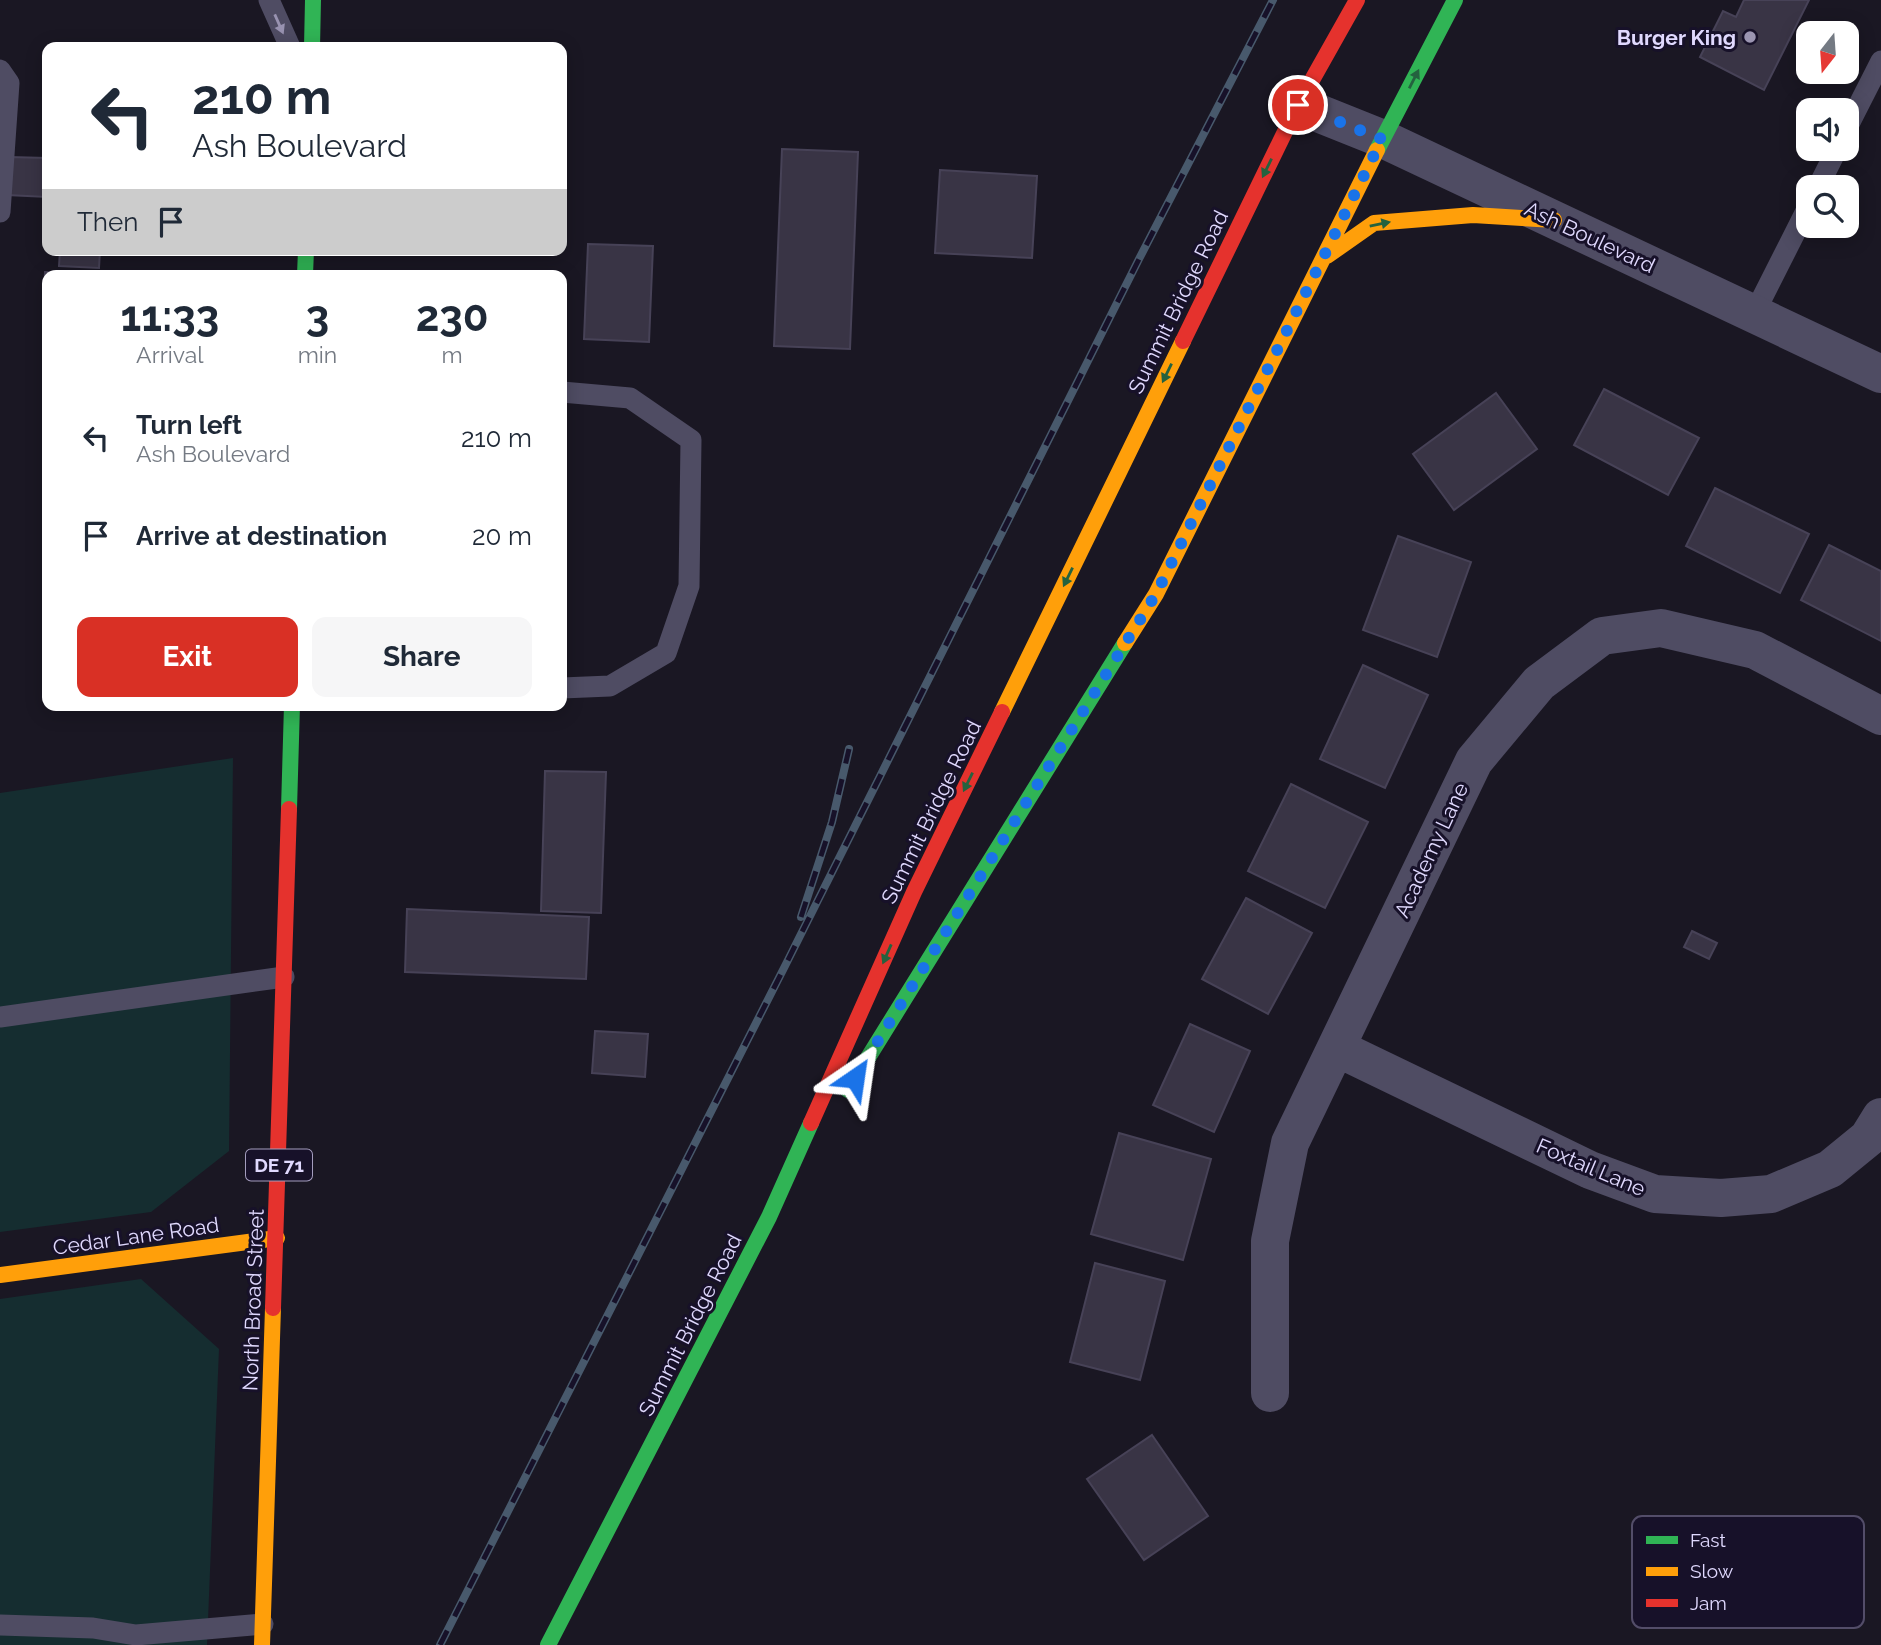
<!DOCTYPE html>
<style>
body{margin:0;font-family:Raleway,sans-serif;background:#f6f6f7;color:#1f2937;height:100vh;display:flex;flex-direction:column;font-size:26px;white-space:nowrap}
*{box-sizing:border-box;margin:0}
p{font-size:23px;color:#747a83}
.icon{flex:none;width:38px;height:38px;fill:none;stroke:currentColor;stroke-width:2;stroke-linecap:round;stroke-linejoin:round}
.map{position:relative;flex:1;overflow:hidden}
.side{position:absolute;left:42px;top:270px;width:525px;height:441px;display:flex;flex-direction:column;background:#fff;border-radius:14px;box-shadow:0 4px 18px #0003}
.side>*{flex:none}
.top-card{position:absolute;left:42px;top:42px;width:525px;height:214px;border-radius:14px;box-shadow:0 4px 18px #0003;background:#fff;color:#1f2937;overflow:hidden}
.needle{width:46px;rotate:197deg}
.controls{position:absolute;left:1796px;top:21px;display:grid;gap:14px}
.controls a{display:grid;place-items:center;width:63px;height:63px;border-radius:14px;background:#fff;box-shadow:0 4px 18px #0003;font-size:35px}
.pin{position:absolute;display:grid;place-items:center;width:60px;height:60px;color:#fff;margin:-30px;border:4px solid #fff;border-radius:50%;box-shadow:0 2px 7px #0007}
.me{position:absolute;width:77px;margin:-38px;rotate:32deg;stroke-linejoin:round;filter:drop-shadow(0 0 5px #0008)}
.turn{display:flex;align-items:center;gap:24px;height:147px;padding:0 35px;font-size:32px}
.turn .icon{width:91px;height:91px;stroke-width:2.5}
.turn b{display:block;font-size:49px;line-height:60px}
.then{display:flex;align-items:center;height:66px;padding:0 35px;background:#0003;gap:14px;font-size:26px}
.eta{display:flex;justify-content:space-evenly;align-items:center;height:119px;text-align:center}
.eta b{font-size:42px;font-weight:700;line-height:49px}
.primary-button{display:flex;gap:14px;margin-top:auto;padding:14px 35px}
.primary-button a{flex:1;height:80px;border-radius:14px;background:#d93025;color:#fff;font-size:28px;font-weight:700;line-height:80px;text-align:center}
.primary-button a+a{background:#f6f6f7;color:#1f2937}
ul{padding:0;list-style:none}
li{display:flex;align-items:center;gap:21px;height:98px;padding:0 35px}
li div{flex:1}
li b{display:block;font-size:26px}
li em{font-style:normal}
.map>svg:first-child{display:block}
.green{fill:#152d30}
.building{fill:#393445;stroke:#474257;stroke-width:2}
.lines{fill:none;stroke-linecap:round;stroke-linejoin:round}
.lane{stroke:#4f4c63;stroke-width:21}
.street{stroke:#4f4c63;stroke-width:38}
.fast{stroke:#30b455;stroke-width:16}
.slow{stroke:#ff9f0a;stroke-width:16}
.jam{stroke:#e5322d;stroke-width:16}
.rail-casing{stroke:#48596c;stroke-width:8}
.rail{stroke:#171129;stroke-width:5;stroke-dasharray:16;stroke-linecap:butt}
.oneway{fill:#9892b0}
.oneway2{fill:#24623f}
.route{stroke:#1a73e8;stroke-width:12;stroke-dasharray:0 21.6}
.poi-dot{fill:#9b95b1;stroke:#171129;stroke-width:2.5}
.labels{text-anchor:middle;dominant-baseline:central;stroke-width:6;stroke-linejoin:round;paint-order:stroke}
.shield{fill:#171129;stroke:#a49dbe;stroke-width:2}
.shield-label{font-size:19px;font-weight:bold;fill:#e0d9fe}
.poi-label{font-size:21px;font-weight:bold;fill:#e0d9fe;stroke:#171129;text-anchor:end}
.street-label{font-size:21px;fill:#e0d9fe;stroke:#171129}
.key{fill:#171129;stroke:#534d69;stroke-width:2}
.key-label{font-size:19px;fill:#e0d9fe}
</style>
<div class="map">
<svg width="1881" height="1645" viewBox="0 0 1881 1645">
<rect width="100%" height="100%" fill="#1a1723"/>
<!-- green -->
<path class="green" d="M233,758L229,1151L151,1212L0,1232V793Z
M141,1279L219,1349L207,1645H0V1299Z"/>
<!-- building -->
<path class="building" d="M1744,0H1809L1764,90L1700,57L1723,11L1736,17Z
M782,149L858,152L850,349L774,346Z
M9,157L47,158V197L7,195Z
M940,170L1037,176L1032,258L935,253Z
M588,244L653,246L649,342L584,339Z
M60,250H100L99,268L59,266Z
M45,272L108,275H47V323H43Z
M1604,389L1699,438L1668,495L1574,445Z
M1496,393L1537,449L1454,510L1413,454Z
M1715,488L1809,534L1780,593L1686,546Z
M1398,536L1471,562L1437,657L1363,630Z
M1829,545L1881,571V641L1801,600Z
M1363,665L1428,695L1385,788L1320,759Z
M545,771L606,772L601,913L541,911Z
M1291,784L1368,822L1325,908L1248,871Z
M1246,898L1312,933L1268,1014L1202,979Z
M407,909L589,917L586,979L405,972Z
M1692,931L1717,943L1709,959L1684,947Z
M1190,1024L1250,1051L1214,1132L1153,1105Z
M595,1031L648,1034L645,1077L592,1073Z
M1119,1133L1211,1159L1183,1260L1091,1234Z
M1095,1263L1165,1281L1140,1380L1070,1362Z
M1152,1435L1208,1516L1144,1560L1087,1479Z"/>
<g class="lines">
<!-- lane -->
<path class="lane" d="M269,0L290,47
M0,70L9,83L0,212
M1846,130L1881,61
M1818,187L1837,149
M1754,314L1808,207
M562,392L630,398L691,440L689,586L666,653L610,686L562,688
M0,1017L284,977
M0,1625L93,1628L136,1635L263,1624"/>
<!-- street -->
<path class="street" d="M1298,105L1383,139L1881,374
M1337,1048L1590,1170L1655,1194L1721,1198L1771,1194L1830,1169L1868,1138L1881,1117
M1270,1393V1241L1290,1143L1474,761L1539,683L1602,636L1661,628L1755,650L1881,716"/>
<!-- fast -->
<path class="fast" d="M312,47L313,0
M1377,150L1455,0
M305,275L306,250
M289,809L292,705
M848,1090L1125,643
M548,1645L769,1217L811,1123"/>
<!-- slow -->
<path class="slow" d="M1327,256L1374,223L1473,215L1554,220
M1125,643L1156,594L1377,150
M1002,712L1183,341
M0,1275L277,1238
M262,1645L273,1308"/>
<!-- jam -->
<path class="jam" d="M1183,341L1298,105L1357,0
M811,1123L914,892L1002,712
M273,1308L289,809"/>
<!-- rail casing -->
<g class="rail-casing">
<path id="rail" d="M801,917L832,822L849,749
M440,1645L786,964L1139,259L1273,0"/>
</g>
<!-- rail -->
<use href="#rail" class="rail"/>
</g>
<!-- one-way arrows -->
<defs><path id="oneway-solid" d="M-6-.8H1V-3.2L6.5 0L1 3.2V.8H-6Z" transform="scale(1.75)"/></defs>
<use class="oneway" href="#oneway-solid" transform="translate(279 24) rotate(66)"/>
<g class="oneway2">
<use href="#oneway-solid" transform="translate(1414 79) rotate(-63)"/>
<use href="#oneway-solid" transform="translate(1267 168) rotate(116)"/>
<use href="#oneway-solid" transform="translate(1380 224) rotate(-12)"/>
<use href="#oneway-solid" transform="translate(1167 373) rotate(116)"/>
<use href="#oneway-solid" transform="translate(1068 577) rotate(116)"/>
<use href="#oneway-solid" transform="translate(968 782) rotate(116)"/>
<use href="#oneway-solid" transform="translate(887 954) rotate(114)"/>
</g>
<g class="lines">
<!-- route -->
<path class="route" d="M855,1078L1156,594L1382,139L1298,105"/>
</g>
<!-- markers -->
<circle class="poi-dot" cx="1750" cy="37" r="7"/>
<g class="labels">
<!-- shield labels -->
<rect class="shield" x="246" y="1149.5" width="66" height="31" rx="5"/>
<g class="shield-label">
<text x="279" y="1165">DE 71</text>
</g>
<!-- poi labels -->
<g class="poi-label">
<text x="1736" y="37">Burger King</text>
</g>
<!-- street labels -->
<g class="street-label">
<text transform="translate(1590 237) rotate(25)">Ash Boulevard</text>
<text transform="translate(1178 302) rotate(-64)">Summit Bridge Road</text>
<text transform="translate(931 812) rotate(-64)">Summit Bridge Road</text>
<text transform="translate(1431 850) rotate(-65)">Academy Lane</text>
<text transform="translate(1591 1167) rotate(23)">Foxtail Lane</text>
<text transform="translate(136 1236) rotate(-8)">Cedar Lane Road</text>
<text transform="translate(253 1300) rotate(-88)">North Broad Street</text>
<text transform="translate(690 1325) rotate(-63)">Summit Bridge Road</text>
</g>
</g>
<!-- legend -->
<rect x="1632" y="1516" width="232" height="112" rx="10" class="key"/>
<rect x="1646" y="1536" width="32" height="8" fill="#30b455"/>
<rect x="1646" y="1567" width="32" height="9" fill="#ff9f0a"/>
<rect x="1646" y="1599" width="32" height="8" fill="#e5322d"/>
<g class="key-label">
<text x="1690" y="1547">Fast</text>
<text x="1690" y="1578">Slow</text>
<text x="1690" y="1610">Jam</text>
</g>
</svg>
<div class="controls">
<a><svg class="needle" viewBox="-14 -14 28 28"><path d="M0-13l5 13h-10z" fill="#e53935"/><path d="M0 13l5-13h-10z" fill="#747a83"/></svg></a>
<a><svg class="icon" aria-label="sound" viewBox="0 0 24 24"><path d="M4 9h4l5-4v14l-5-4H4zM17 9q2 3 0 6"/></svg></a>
<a><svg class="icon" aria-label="search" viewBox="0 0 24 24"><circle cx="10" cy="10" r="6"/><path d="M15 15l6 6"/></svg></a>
</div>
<div class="pin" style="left:1298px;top:105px;background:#d93025"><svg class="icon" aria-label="arrive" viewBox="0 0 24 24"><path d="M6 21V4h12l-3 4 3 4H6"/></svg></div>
<svg class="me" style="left:855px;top:1078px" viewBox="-20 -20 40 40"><path d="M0-17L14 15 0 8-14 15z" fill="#1a73e8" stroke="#fff" stroke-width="4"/></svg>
<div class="top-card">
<div class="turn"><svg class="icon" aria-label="left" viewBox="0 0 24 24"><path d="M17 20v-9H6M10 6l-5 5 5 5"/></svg><div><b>210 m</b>Ash Boulevard</div></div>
<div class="then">Then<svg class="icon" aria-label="arrive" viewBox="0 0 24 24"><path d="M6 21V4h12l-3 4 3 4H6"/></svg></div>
</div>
<section class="side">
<div class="eta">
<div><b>11:33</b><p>Arrival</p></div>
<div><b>3</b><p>min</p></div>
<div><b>230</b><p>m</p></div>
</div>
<ul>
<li><svg class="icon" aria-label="left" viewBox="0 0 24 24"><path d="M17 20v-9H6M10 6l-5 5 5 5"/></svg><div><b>Turn left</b><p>Ash Boulevard</p></div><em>210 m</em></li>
<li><svg class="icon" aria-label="arrive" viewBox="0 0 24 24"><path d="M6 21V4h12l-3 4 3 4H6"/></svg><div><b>Arrive at destination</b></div><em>20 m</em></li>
</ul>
<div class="primary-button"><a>Exit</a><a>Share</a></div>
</section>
</div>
